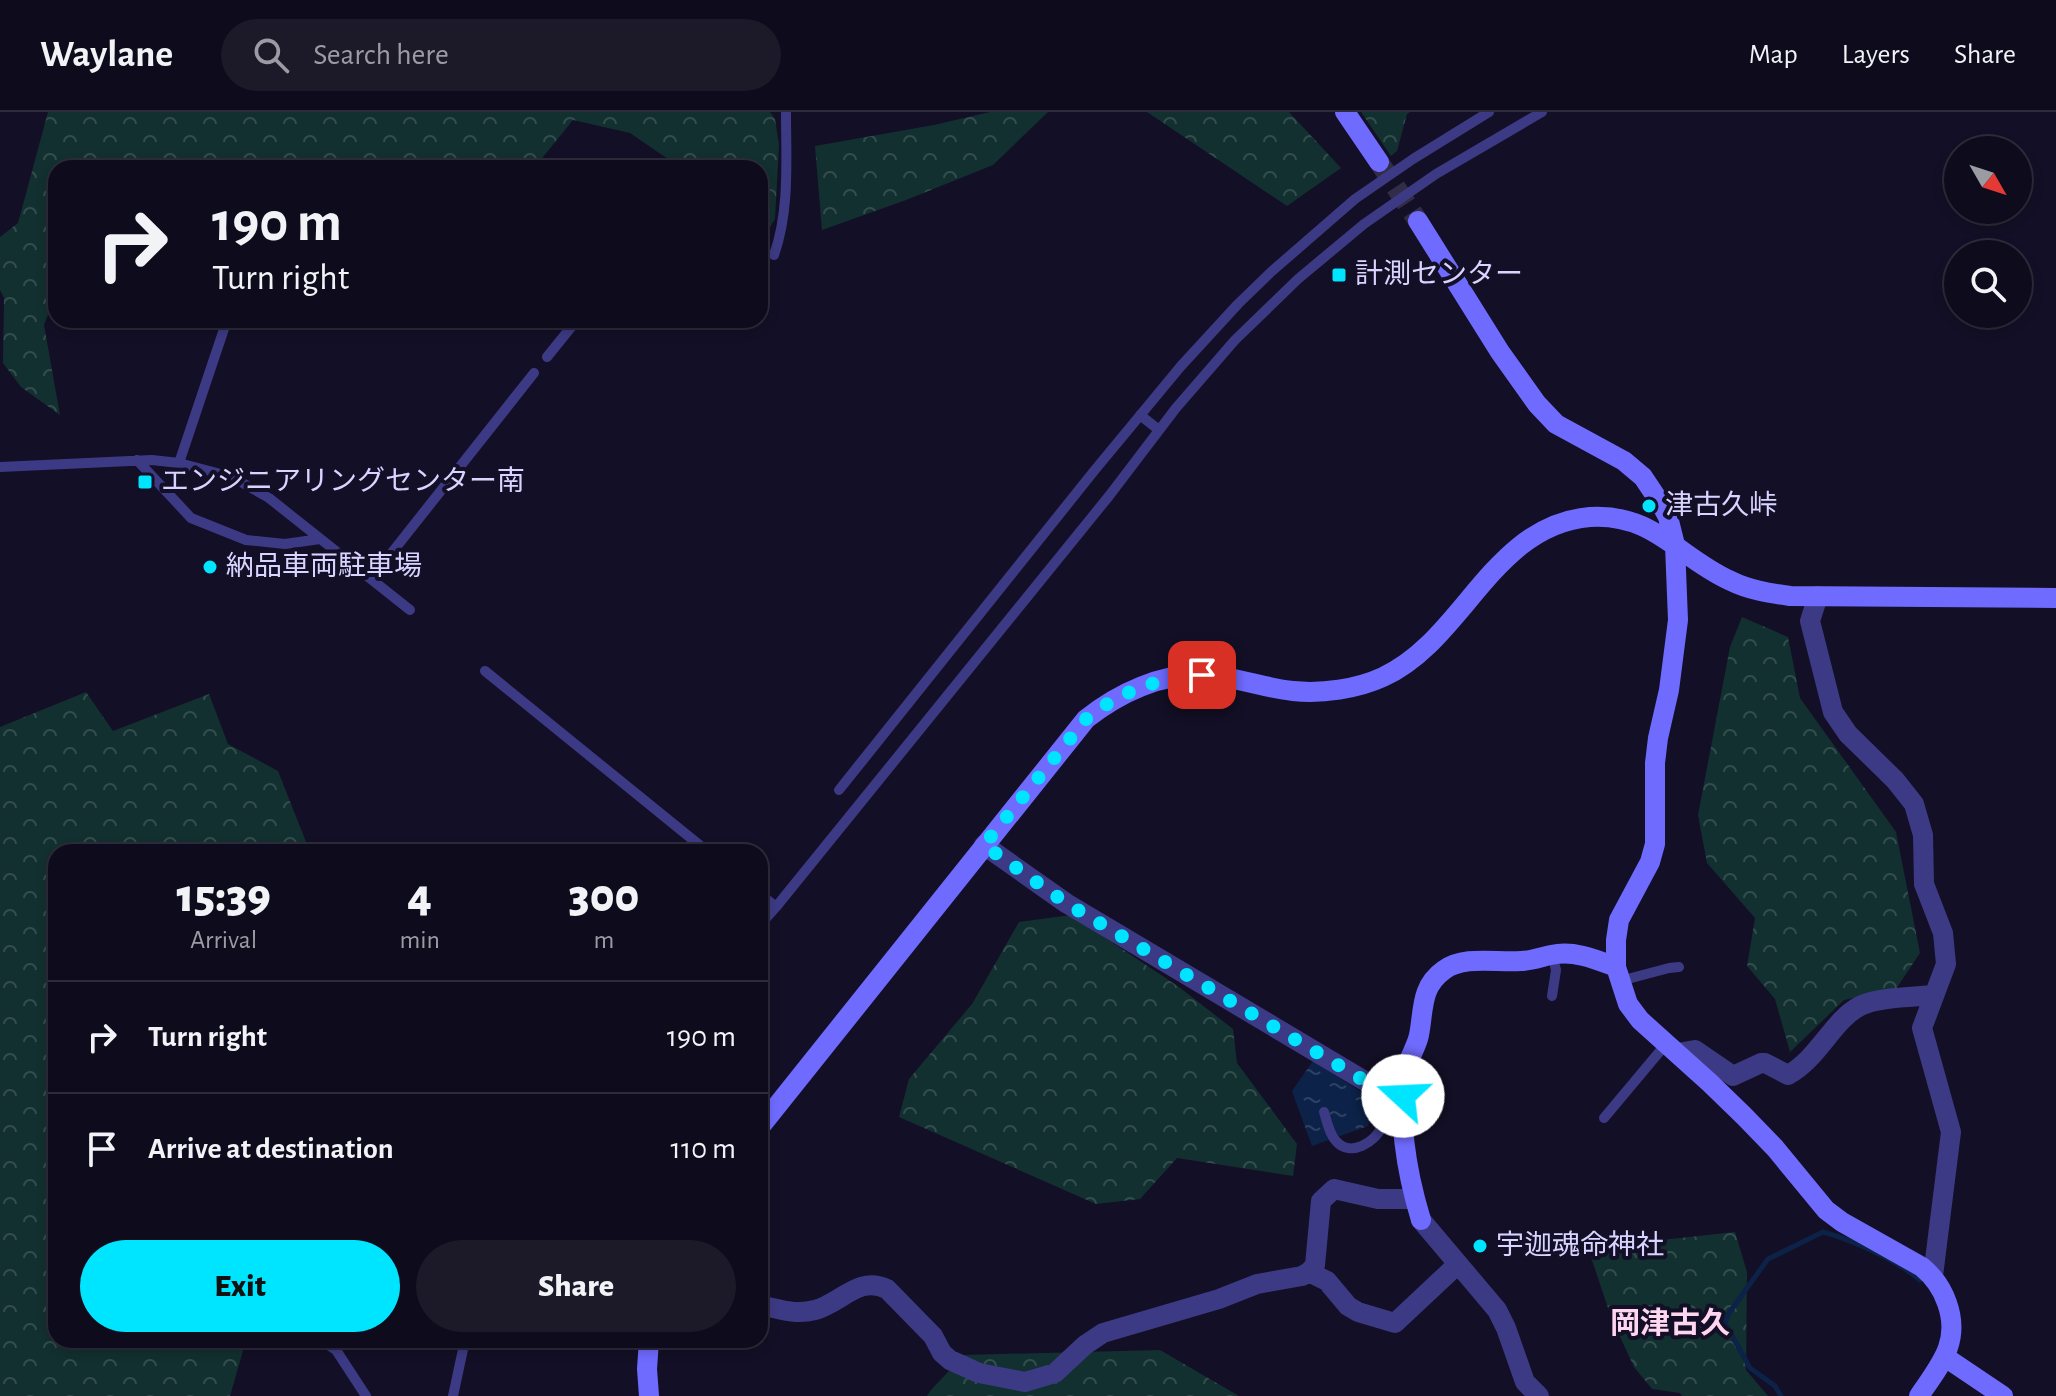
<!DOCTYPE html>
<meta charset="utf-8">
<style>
body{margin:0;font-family:"Alegreya Sans","Noto Sans JP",sans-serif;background:#1c1929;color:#f1f3f6;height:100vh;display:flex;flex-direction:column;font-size:30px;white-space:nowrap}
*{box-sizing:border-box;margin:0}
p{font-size:26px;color:#9b9ba3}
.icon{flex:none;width:44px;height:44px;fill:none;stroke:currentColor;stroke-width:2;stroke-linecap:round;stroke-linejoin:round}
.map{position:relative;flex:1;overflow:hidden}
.drawer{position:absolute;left:48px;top:732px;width:720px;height:504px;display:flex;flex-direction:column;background:#0e0b1c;border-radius:24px;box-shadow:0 4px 12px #0003,0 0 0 2px #2e2b3b}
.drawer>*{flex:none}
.banner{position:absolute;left:48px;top:48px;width:720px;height:168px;border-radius:24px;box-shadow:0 4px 12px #0003,0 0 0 2px #2e2b3b;background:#0e0b1c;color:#f1f3f6;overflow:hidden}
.needle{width:52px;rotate:129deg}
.fabs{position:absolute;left:1944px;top:24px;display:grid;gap:16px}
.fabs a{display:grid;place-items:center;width:88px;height:88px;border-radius:50%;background:#0e0b1c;box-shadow:0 4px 12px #0003,0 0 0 2px #2e2b3b;font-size:40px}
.pin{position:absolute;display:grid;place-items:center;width:68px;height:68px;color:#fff;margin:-34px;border-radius:16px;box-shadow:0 4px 12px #0006}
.me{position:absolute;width:88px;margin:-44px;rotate:290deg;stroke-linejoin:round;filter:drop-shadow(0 0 6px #0008)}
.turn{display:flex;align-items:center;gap:28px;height:168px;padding:0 32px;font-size:36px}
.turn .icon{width:104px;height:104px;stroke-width:2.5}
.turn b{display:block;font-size:56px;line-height:68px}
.eta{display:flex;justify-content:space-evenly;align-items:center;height:136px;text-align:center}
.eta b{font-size:48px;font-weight:800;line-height:56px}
.cta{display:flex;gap:16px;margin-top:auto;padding:16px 32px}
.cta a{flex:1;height:92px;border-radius:48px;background:#00e5ff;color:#111;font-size:32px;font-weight:800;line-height:92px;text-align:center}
.cta a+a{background:#1c1929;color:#f1f3f6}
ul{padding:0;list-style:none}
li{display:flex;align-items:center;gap:24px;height:112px;padding:0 32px;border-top:2px solid #2e2b3b}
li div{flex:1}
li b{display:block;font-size:30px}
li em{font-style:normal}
header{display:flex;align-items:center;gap:48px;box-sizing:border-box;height:112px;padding:0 40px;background:#0e0b1c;border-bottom:2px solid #2e2b3b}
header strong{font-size:38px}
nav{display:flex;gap:44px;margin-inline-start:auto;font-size:28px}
.search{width:560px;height:72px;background:#1c1929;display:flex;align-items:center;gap:20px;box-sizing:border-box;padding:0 28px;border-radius:44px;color:#9b9ba3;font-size:30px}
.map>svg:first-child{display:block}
.forest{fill:url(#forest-crowns)}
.water{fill:url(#water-ripples)}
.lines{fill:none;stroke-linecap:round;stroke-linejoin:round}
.stream{stroke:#0c2248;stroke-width:5}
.secondary-tunnel{stroke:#312d47;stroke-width:20;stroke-dasharray:20 10;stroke-linecap:butt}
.lane{stroke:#3d3a85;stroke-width:10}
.street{stroke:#3d3a85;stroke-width:20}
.secondary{stroke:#6f6bff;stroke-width:20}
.route{stroke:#00e5ff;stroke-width:14;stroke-dasharray:0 25.2}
.poi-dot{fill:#00e5ff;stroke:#130f26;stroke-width:3}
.labels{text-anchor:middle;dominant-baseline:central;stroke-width:8;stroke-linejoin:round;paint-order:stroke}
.poi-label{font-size:28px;fill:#d9d4ff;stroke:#130f26;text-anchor:start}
.neighbourhood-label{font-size:30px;font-weight:bold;fill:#ffd6f0;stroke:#130f26}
</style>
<header>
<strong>Waylane</strong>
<div class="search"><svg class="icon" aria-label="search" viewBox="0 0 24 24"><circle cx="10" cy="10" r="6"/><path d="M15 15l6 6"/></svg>Search here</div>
<nav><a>Map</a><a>Layers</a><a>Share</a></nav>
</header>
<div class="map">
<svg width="2056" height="1284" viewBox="0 0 2056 1284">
<defs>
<pattern id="forest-crowns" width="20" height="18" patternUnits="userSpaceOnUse" patternTransform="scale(2)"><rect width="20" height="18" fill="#12302f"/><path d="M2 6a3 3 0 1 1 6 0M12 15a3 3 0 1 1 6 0" fill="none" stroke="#344d4e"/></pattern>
<pattern id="water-ripples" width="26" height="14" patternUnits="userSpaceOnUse" patternTransform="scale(2)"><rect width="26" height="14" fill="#0c2248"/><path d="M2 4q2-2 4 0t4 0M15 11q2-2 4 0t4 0" fill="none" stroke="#2f4163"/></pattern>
</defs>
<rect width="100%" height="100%" fill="#130f26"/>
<!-- forest -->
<path class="forest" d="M48,0H770L775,7L779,33L775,107L761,128L760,127V56H681L630,21L573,8L534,56H56V182L44,213L60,303L21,275L3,251L4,186L0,178V125L18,111Z
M990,0H1048L993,53L906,88L822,118L815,34L934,13Z
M1147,0H1289L1341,56L1287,94Z
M1361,0H1410L1407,2L1397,39L1391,44Z
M1742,505L1788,525L1800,586L1896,720L1920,841L1896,877L1844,888L1790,940L1775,887L1747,854L1755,806L1707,751L1698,703L1730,535Z
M86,580L113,619L209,582L228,632L278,659L310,740H56V1228H246L230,1284H0V615Z
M1071,803L1179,875L1233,917L1237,951L1297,1032L1293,1064L1177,1046L1140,1087L1096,1092L899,1005L909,967L972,892L1019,810Z
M1735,1120L1747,1160L1746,1258L1768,1284H1682L1680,1281L1652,1277L1634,1255L1611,1205L1588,1136Z
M1160,1238L1239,1284H927L931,1278L964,1243Z"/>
<!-- water -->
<path class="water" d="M1313,949L1374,988L1368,1014L1312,1034L1292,979Z"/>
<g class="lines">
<!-- stream -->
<path class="stream" d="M1781,1284L1775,1274L1750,1256L1725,1211L1729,1201L1768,1147L1823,1120C1853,1128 1896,1148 1920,1168"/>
<!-- secondary-tunnel -->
<path class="secondary-tunnel" d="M1379,50L1418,109"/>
<!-- lane -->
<path class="lane" d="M774,143C790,98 786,47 786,0
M547,245L572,214L564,208
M1140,303L1159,318
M137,348L191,406L246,428L285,432L320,427
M179,351L227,208
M0,355L152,348L179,351L232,365L269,386L410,498
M371,467L534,261
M485,559L708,740
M839,678L1094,359L1181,254L1238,192L1271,160L1355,87L1413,47L1489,0
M760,782L776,795
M760,813L776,795L1109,384L1176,296L1235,228L1298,167L1364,112L1436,62L1542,0
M1552,842L1556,858L1552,884
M1620,869L1669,856L1679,855
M1324,1000C1327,1009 1329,1022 1336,1029C1350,1046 1376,1030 1382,1014C1386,1004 1388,993 1391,983
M1604,1006L1666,932
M321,1228L336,1238L366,1284
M453,1284L465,1228"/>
<!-- street -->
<path class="street" d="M1818,484L1810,509L1833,600L1848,622L1895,668L1914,692L1923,723L1924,772L1943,821L1946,852L1922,916L1951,1020L1933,1164
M984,733L1066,791L1380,978L1391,983L1403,984
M1677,941L1695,938L1733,964L1761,951H1765L1788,963C1818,947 1833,908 1860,894C1878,885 1914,885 1934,883
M1421,1108L1497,1198L1506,1216L1525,1270L1539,1284
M1309,1160L1327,1169L1348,1194L1358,1200L1395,1211L1458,1152
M760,1196L764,1194C783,1198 796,1203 815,1198C841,1191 859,1163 887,1177L933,1224L942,1241L950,1248L979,1261L1025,1270L1055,1261L1085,1233L1103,1221L1219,1187L1257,1172L1302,1164L1309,1160L1315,1153L1321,1089L1334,1077L1378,1087H1414"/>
<!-- secondary -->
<path class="secondary" d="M1345,0L1379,50
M1418,109L1500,240L1537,292L1556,312L1624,349L1643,365L1661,392L1668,405L1675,433L1678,508L1669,578L1658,626L1655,651V732L1650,750L1619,808L1616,828V855L1628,892L1640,908L1710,971L1744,1004L1775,1036L1826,1098L1842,1110L1922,1155C1934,1165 1942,1176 1947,1191C1961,1230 1940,1253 1919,1284
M760,1015L1086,607C1119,581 1161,561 1204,563C1234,564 1263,576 1293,579C1322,582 1357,577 1383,565C1464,528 1492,413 1590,405C1654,401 1679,446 1731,469C1749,478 1769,481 1790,484L2056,486
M1421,1108C1407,1062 1395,998 1408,952C1411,942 1417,933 1419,923C1424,898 1420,875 1444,858C1464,843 1497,851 1521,849C1532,849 1541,845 1551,843C1574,838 1595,847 1616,855
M1945,1245L2003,1284
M649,1284L647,1257L649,1228"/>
</g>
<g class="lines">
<!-- route -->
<path class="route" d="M1202,563C1158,566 1121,579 1086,607L984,733L1066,791L1380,978L1391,983L1403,984"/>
</g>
<!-- markers -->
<g class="poi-dot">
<rect x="1331" y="155" width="16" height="16" rx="4"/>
<rect x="137" y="362" width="16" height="16" rx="4"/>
<circle cx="1649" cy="394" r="8"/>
<circle cx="210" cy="455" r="8"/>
<circle cx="1480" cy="1134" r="8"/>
</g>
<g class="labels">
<!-- poi labels -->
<g class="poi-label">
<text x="1355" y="163">計測センター</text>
<text x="161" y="370">エンジニアリングセンター南</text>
<text x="1665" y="394">津古久峠</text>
<text x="226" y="455">納品車両駐車場</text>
<text x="1496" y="1134">宇迦魂命神社</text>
</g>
<!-- neighbourhood labels -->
<g class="neighbourhood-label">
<text x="1670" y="1212">岡津古久</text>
</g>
</g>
</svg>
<div class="fabs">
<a><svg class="needle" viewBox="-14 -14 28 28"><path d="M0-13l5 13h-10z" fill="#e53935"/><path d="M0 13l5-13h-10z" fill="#9b9ba3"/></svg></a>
<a><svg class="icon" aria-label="search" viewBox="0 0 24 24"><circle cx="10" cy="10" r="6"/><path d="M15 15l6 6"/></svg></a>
</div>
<div class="pin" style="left:1202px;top:563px;background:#d93025"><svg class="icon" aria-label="arrive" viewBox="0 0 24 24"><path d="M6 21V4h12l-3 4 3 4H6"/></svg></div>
<svg class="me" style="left:1403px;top:984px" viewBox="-20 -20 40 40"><circle r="19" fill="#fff"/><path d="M0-13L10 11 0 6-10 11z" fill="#00e5ff"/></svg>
<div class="banner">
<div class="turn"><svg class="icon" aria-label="right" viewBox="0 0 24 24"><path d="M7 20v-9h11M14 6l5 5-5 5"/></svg><div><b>190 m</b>Turn right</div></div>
</div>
<section class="drawer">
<div class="eta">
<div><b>15:39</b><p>Arrival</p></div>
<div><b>4</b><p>min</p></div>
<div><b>300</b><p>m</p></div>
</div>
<ul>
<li><svg class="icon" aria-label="right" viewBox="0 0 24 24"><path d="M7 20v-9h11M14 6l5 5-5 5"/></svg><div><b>Turn right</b></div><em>190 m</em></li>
<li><svg class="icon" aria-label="arrive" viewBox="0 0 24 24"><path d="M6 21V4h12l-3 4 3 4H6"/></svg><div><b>Arrive at destination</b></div><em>110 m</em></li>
</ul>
<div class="cta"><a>Exit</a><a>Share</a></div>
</section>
</div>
